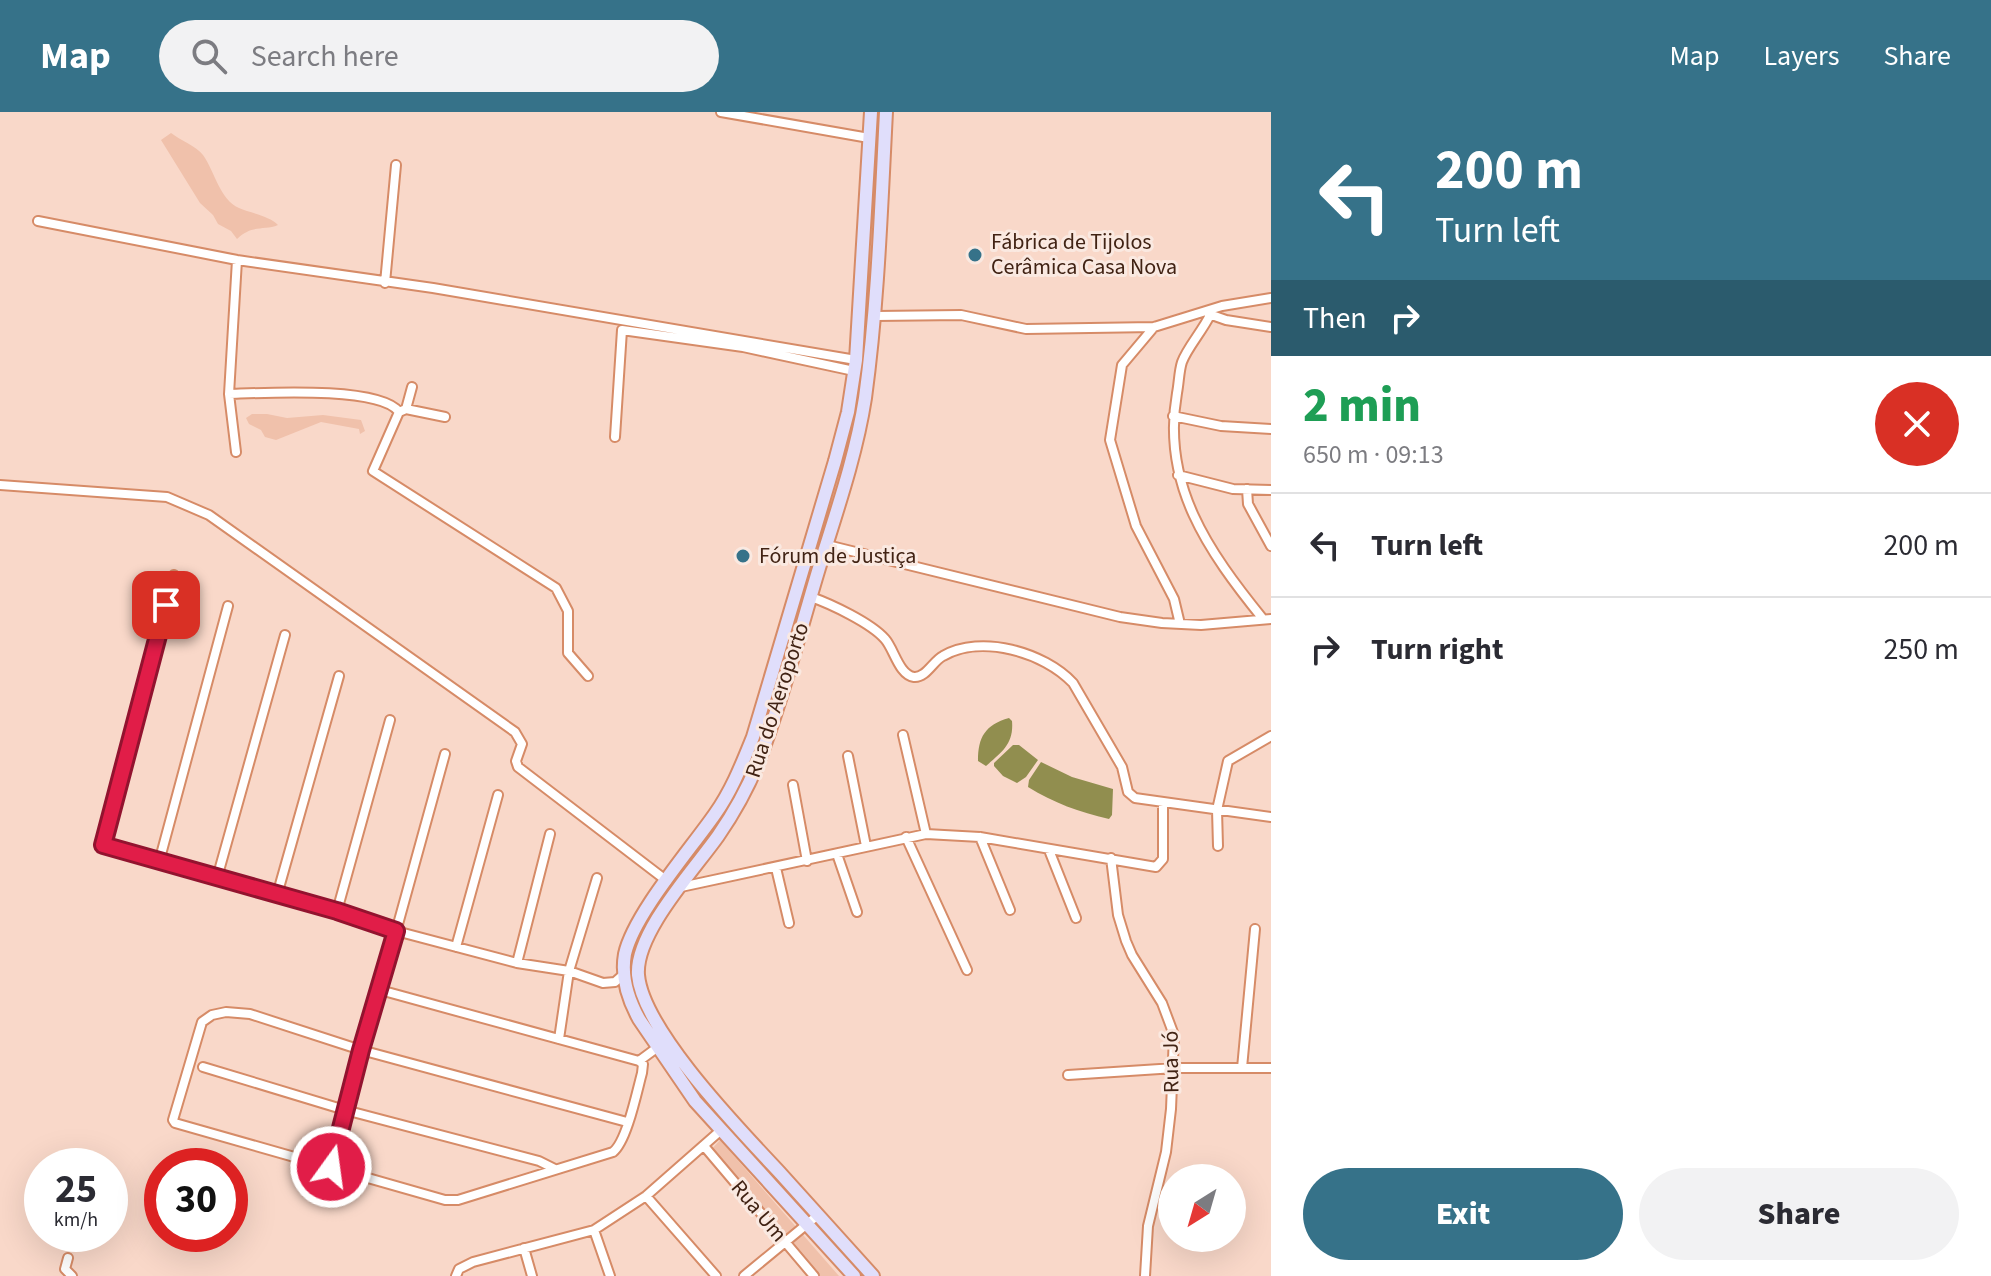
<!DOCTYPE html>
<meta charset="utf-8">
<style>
body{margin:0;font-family:"Source Sans 3",sans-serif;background:#f2f2f3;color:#2b2b33;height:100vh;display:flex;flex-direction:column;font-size:30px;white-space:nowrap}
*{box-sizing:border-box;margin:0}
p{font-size:26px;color:#7c7c81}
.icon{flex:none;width:44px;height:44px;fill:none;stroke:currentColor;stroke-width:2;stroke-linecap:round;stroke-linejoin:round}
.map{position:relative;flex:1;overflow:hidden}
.details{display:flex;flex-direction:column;background:#fff;width:720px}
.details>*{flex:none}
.banner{background:#367289;color:#fff;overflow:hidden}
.needle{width:52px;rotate:217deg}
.controls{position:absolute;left:1158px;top:1052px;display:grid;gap:16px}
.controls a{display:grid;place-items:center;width:88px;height:88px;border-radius:50%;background:#fff;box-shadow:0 8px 32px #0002;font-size:40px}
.speed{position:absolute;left:24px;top:1036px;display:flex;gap:16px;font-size:40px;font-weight:700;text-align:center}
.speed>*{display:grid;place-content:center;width:104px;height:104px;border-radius:50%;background:#fff;box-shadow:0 8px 32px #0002;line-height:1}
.speed small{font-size:20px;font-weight:400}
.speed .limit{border:12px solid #d22;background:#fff;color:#111}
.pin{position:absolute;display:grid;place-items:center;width:68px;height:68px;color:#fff;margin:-34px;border-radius:16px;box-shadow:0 4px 12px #0006}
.me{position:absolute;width:88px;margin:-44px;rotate:14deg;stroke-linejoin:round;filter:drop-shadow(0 0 6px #0008)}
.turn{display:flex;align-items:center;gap:28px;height:168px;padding:0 32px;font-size:36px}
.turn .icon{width:104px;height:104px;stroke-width:2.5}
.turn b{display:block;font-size:56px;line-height:68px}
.then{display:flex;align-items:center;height:76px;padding:0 32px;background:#0003;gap:16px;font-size:30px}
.round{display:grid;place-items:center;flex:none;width:84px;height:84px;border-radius:42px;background:#f2f2f3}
.headline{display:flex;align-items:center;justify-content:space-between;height:136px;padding:0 32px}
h1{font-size:48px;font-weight:800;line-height:60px;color:#1e9e55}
.action{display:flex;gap:16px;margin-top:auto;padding:16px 32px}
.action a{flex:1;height:92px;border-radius:48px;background:#367289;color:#fff;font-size:32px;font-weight:800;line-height:92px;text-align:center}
.action a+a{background:#f2f2f3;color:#2b2b33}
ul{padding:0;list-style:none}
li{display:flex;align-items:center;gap:24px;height:104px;padding:0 32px;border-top:2px solid #e1e1e2}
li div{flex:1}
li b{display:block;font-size:30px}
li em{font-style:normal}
header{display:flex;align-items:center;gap:48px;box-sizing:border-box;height:112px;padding:0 40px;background:#367289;color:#fff}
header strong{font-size:38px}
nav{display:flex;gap:44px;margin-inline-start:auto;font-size:28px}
.search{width:560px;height:72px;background:#f2f2f3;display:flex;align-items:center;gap:20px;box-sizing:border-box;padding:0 28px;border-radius:44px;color:#7c7c81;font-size:30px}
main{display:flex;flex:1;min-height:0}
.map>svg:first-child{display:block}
.green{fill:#f0c1ab}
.water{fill:#918e4f}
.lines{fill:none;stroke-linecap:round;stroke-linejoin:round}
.street-casing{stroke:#d68b67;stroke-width:12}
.secondary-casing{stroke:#d68b67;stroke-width:16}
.street{stroke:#fff;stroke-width:8}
.secondary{stroke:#e0defb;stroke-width:12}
.route-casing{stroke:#92132f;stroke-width:20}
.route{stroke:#e11d48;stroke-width:14}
.poi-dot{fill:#367289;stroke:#fae9e1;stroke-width:3}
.labels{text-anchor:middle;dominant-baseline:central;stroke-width:6;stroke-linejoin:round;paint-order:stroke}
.poi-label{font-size:22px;fill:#412314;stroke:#fae9e1;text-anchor:start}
.street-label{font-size:22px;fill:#412314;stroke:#fae9e1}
</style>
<header>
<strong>Map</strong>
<div class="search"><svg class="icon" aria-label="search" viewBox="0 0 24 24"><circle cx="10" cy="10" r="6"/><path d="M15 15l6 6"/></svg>Search here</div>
<nav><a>Map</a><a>Layers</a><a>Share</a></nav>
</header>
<main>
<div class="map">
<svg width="1271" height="1164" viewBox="0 0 1271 1164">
<rect width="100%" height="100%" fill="#f9d8c9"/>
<!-- green -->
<path class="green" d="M171,21C180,28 196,34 203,43C214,58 220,88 239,96C250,101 270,104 278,113C264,119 252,112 237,127L231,119L218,112L213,103L200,91L161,28Z
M252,302H267L287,306L323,303L361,308L365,319L360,322L359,317L321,310L276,328L265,325L261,318L249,312L246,306Z
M720,1028L839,1164H816L710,1039Z"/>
<!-- water -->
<path class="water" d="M1009,606L1012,609C1014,632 1002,640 986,654L978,649C978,625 985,613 1009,606Z
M1013,633H1019L1038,648L1026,665L1017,671L1003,664L994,654V651Z
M1041,650L1072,665L1113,677L1112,703L1109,707C1079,700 1054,691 1028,675L1029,668Z"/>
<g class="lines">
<!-- street casing -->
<g class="street-casing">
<path id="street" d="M721,0L869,26
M38,109L237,148L433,176L856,248
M385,171L396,53
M1209,202L1226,208L1271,215
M1210,203C1203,218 1187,236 1182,250C1179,259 1179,271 1177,281C1161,372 1208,439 1263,507
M876,204L961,203L1026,217L1154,215L1222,194L1271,186
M1154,215L1122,253L1110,328L1136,414L1174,487L1180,512
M229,282C263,281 380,274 399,300
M406,297L412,275
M1173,304L1221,314L1271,317
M445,305L406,297L399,300L373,359L556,476L568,499V541L588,564
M615,325L622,218L743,235L854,259
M236,340L229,282L237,148
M1178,363L1233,377L1271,378
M0,373L167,385L209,403L515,620L522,632L516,649L518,655L667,769
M1247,377L1248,392L1271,434
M827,433L1120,505L1162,511L1201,513L1271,507
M174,463L103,733L337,799L396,819L517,851L569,859L603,871L615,870L624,862
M811,485C831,492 871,511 885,527C894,537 899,563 914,565C926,566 933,549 943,544C981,522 1044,540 1073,571L1122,655L1128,680L1135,686L1271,705
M903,623L926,722
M848,644L866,734
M793,673L807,749
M906,725L967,858
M980,725L1010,798
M1218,734L1217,698L1228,649L1271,624
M1049,738L1076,806
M837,742L857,800
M1111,746L1118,803L1126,829L1132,843L1162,891L1174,923L1171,997L1166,1040L1148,1114L1145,1164
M159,750L228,494
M776,756L789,811
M217,766L285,523
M681,775L926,722L980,725L1156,755L1163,747V692
M277,783L339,564
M337,799L390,608
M456,835L498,683
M517,851L550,722
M380,878L639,949L643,952L642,961C637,979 627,1029 613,1040L458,1088H445L175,1011L173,1008L202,910L212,903L226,900L250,902L361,938L627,1010
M559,927L569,859L597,766
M639,949L658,935
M203,955L345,998L539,1049L555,1057
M1242,956L1255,817
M1068,963L1175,956H1271
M704,1034L814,1164
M331,1055L445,642
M646,1084L716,1164
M594,1118L610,1164
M524,1136L532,1164
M68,1146L65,1157L72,1164
M456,1164L459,1157L473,1150L594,1118L646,1084L720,1019
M744,1164L818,1103"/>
</g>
<!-- secondary casing -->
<g class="secondary-casing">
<path id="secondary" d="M854,1164L695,989L639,907C628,887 621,864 625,842C634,802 690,738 715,702C732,678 742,652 753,625L835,349L848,300L856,248L871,0
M873,1164C842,1130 812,1096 781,1062C742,1020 643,919 638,863C635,821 694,758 718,724C736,698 750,672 761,643C784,582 800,519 819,456C836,401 856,344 865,286C878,191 881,96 886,0"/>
</g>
<!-- street -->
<use href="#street" class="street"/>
<!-- secondary -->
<use href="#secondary" class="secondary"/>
</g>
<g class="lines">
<!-- route casing -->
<g class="route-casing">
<path id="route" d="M166,493L103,733L337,799L396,819L361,938L331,1055"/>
</g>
<!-- route -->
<use href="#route" class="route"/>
</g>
<!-- markers -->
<g class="poi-dot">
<circle cx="975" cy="143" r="8"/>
<circle cx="743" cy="444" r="8"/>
</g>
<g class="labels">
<!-- poi labels -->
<g class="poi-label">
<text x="991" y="130">Fábrica de Tijolos<tspan x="991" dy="25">Cerâmica Casa Nova</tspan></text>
<text x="759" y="444">Fórum de Justiça</text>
</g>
<!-- street labels -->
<g class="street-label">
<text transform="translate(777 588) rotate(-72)">Rua do Aeroporto</text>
<text transform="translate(1171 950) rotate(-91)">Rua Jó</text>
<text transform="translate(759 1099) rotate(50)">Rua Um</text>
</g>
</g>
</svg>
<div class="controls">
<a><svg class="needle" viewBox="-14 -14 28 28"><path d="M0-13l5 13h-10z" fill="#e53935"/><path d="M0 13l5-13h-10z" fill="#7c7c81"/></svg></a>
</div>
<div class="speed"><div>25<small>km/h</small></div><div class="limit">30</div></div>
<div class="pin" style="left:166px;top:493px;background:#d93025"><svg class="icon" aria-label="arrive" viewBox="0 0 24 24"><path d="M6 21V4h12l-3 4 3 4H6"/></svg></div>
<svg class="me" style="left:331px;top:1055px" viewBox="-20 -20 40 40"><circle r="17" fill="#e11d48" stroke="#fff" stroke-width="3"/><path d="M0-11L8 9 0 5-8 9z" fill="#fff"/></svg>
</div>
<section class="details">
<div class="banner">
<div class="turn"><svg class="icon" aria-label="left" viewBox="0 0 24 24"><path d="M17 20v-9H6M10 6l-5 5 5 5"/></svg><div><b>200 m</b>Turn left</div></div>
<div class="then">Then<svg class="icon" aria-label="right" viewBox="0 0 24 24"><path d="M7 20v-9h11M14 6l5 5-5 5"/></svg></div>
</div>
<div class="headline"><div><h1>2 min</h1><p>650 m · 09:13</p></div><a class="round" style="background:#d93025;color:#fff"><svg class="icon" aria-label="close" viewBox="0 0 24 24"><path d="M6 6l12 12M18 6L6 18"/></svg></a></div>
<ul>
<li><svg class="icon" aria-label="left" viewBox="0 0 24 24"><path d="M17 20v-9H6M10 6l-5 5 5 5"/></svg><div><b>Turn left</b></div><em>200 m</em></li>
<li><svg class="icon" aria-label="right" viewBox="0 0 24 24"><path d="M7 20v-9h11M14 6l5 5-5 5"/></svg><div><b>Turn right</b></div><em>250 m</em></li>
</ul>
<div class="action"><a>Exit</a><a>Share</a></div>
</section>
</main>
